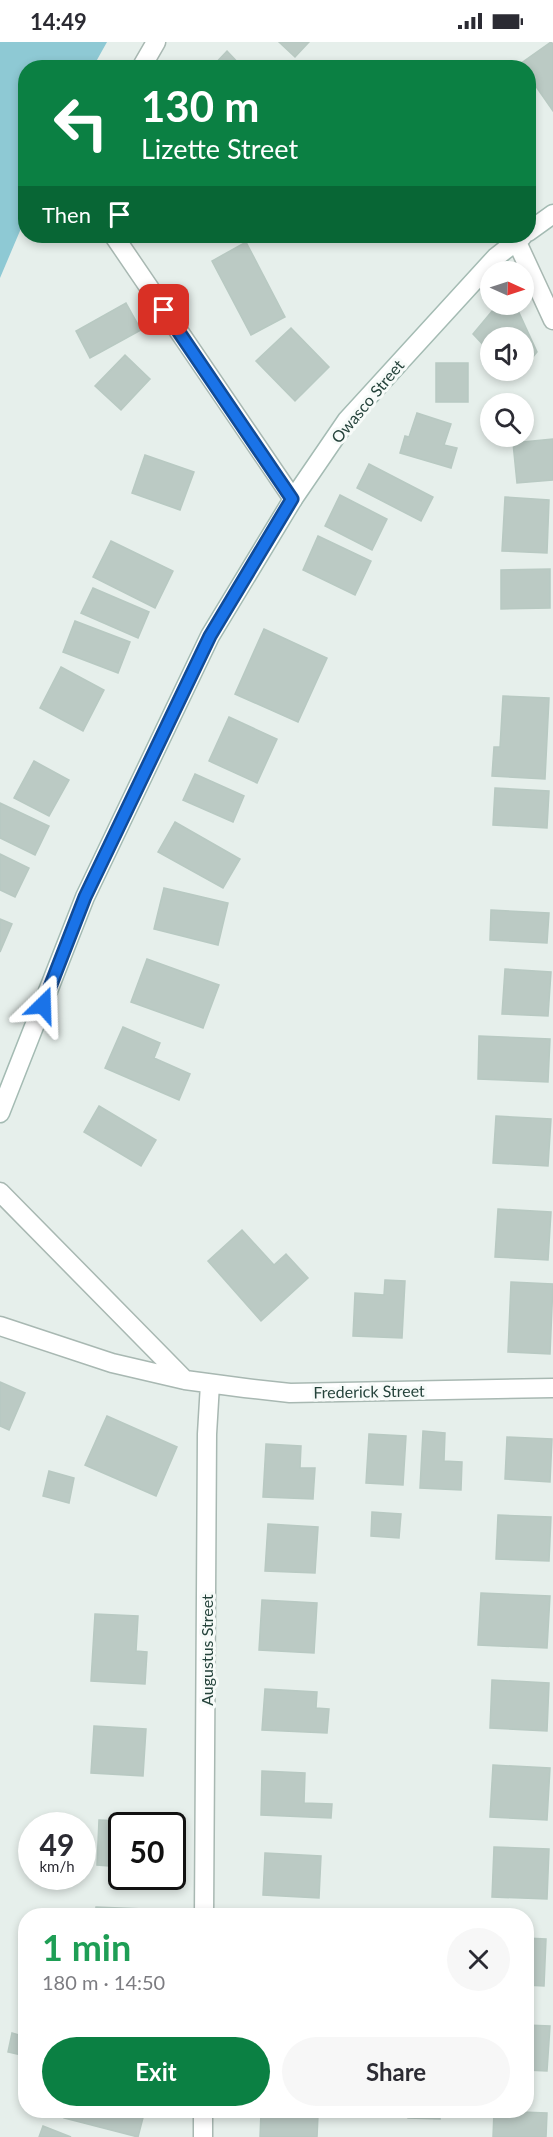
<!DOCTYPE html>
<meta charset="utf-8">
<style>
body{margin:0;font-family:Lato,sans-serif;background:#f7f7f7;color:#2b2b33;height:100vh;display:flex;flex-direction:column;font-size:22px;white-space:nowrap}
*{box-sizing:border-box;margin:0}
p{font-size:20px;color:#7c7c81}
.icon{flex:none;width:33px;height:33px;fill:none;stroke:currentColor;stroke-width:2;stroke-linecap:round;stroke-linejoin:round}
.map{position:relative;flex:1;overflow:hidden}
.panel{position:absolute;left:18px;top:1866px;width:516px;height:210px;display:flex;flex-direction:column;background:#fff;border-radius:24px;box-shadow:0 3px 9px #0003}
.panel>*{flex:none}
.top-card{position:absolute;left:18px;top:18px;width:518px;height:183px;border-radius:24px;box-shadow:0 3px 9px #0003;background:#0b8043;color:#fff;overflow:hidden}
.needle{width:39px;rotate:93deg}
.controls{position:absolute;left:480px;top:219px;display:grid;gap:12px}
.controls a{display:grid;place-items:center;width:54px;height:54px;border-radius:50%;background:#fff;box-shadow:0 3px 9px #0003;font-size:30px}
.speed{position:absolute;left:18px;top:1770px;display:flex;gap:12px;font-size:30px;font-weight:700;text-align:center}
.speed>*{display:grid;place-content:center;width:78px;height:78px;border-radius:50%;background:#fff;box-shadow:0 3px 9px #0003;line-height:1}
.speed small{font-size:15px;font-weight:400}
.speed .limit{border:3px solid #111;border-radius:9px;background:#fff;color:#111}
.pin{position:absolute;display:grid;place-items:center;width:51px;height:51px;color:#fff;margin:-26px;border-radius:12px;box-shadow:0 3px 9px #0006}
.me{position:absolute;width:66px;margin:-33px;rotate:22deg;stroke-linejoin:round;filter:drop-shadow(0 0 4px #0008)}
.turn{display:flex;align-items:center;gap:21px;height:126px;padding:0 24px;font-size:27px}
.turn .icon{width:78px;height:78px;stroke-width:2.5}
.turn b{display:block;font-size:42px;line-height:51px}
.then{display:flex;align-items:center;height:57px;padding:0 24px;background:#0003;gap:12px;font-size:22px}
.round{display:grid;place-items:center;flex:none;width:63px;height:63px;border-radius:32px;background:#f7f7f7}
.summary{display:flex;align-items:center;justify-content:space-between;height:102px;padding:0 24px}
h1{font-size:36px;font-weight:700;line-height:45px;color:#1e9e55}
.cta{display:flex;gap:12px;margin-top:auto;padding:12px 24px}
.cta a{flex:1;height:69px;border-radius:36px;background:#0b8043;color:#fff;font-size:24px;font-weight:700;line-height:69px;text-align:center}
.cta a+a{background:#f7f7f7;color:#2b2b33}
.status{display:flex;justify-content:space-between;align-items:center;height:42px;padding:0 30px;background:#fff;direction:ltr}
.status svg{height:16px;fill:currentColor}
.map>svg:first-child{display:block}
.water{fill:#8ec9d4}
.building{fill:#bbcac4;stroke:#b8c9c2;stroke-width:1.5}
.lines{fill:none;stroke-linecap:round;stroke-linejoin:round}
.street-casing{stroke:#a8b8b2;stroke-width:21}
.secondary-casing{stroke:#a4bbb3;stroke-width:21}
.street{stroke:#fff;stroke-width:18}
.secondary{stroke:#fff;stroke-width:18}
.route-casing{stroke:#114b97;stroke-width:15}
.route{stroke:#1a73e8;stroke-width:10}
.labels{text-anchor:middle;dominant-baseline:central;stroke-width:6;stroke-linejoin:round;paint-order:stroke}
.street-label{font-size:16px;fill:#24423a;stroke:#f7fbf9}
</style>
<div class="status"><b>14:49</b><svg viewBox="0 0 49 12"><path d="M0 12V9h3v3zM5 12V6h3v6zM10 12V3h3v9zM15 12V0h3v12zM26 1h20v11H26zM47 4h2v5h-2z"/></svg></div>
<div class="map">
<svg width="553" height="2095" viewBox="0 0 553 2095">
<rect width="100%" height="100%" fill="#e6efeb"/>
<!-- water -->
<path class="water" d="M0,0H107L93,25L26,26L25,177L0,236Z"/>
<!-- building -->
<path class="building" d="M279,0H309L295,15Z
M551,0L553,2V69L528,33V26H523L520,22Z
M227,9L243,26H211Z
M246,200L285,275L251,293L212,219Z
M126,261L141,288L90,316L76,289Z
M498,262H515L537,310L524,326V296H490V310L473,292Z
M291,286L329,325L295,359L256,319Z
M125,313L150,337L121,368L95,344Z
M436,321H468V360H436Z
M417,371L451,382L444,403L457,406L451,426L400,411L405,394L409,395Z
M553,397V438L517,441L513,401Z
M145,413L194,430L180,468L132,451Z
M369,422L433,455L421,479L357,446Z
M340,453L387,477L372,508L325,484Z
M505,455L549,458L547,511L502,509Z
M318,494L371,519L355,553L303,528Z
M111,499L173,529L155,566L93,535Z
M550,527V566L501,567V528Z
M93,546L149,570L138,596L81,571Z
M75,579L130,600L118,631L63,610Z
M264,587L327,616L298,680L235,652Z
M61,625L104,648L83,689L40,666Z
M503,654L549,656L545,737L492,734L494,705H500Z
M229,675L277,697L257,741L209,719Z
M34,719L69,738L49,774L14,756Z
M195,732L244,754L233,780L183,758Z
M495,746L549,749L547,786L493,783Z
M0,761L49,784L35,813L0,796Z
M175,780L240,817L223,846L158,810Z
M0,812L29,826L15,855L0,848Z
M164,846L228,861L218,903L154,887Z
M491,868L549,871L547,901L490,898Z
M0,877L12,882L0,910Z
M147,917L219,943L203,986L131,960Z
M505,927L551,930L548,974L502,972Z
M123,985L160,1001L154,1016L190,1032L179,1058L105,1026Z
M479,994L550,997L548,1040L478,1037Z
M99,1064L156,1098L141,1124L84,1090Z
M496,1074L551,1077L548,1124L493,1121Z
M498,1167L551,1170L548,1218L495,1215Z
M242,1188L274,1223L286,1212L308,1236L261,1279L208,1219Z
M385,1238L405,1239L402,1296L353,1294L355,1251L384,1253Z
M511,1240L553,1242L550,1312L508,1310Z
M0,1340L25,1351L9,1388L0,1384Z
M107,1374L177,1405L156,1454L85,1423Z
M423,1389L445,1391L444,1419L462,1420L461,1448L420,1446Z
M369,1392L406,1394L403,1443L366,1441Z
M507,1395L552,1397L550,1440L505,1437Z
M266,1402L301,1404L300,1426H315L313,1457L263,1455Z
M49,1429L74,1436L69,1461L43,1454Z
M372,1470L401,1472L399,1496L371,1494Z
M498,1473L551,1475L549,1519L496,1517Z
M268,1482L318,1485L315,1531L265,1529Z
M481,1551L550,1554L547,1606L478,1603Z
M262,1558L317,1561L314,1611L259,1608Z
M95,1572L138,1574L136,1609L147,1610L145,1642L91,1639Z
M492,1638L549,1641L547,1689L490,1686Z
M265,1647L317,1650L316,1666L329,1667L327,1691L262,1688Z
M94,1684L146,1687L143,1734L91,1731Z
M493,1723L550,1726L547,1778L490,1775Z
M262,1729L305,1731L304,1761L332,1762L331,1776L261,1773Z
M99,1778L146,1780V1784H122V1825L97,1823Z
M494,1805L549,1807L547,1857L492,1855Z
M265,1811L321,1814L319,1856L263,1853Z
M96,1865L144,1867V1874H95Z
M526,1896L546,1897L544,1944L526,1943Z
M526,1983L550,1984L547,2029L526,2028Z
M12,1991L26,1995V2014L8,2010Z
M65,2068H145L138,2095L64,2076Z
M408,2068H440V2077L408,2076Z
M494,2069L547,2071L546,2095H493Z
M261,2071L318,2073L317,2095H260Z
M43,2084L71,2095H39Z"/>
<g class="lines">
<!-- street casing -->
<g class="street-casing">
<path id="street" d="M141,26L156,0
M114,194L293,457
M516,198L553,278
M0,1150L185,1338
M0,1284L112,1321L185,1338L245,1346L290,1351L553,1346
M204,1874L207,1392L210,1342
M203,2095V2068"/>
</g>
<!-- secondary casing -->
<g class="secondary-casing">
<path id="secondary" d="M528,190L553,172
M0,1071L85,855L210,594L293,457L347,378L496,215L523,194"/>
</g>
<!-- street -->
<use href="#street" class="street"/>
<!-- secondary -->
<use href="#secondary" class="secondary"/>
</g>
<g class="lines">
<!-- route casing -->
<g class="route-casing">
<path id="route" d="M43,963L85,855L210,594L292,457L164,268"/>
</g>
<!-- route -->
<use href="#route" class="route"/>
</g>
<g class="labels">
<!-- street labels -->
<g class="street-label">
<text transform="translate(367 359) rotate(-50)">Owasco Street</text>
<text transform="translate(369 1349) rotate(-1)">Frederick Street</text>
<text transform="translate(206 1608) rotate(-90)">Augustus Street</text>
</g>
</g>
</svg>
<div class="controls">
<a><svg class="needle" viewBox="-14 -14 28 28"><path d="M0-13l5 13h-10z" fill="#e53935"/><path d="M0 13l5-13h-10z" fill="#7c7c81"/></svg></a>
<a><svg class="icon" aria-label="sound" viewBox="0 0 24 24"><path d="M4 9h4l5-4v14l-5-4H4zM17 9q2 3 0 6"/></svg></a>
<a><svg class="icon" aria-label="search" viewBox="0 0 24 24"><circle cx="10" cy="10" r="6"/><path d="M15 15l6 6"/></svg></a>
</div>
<div class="speed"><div>49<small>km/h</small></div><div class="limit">50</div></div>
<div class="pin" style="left:164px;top:268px;background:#d93025"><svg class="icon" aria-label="arrive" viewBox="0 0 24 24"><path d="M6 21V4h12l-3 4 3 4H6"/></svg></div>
<svg class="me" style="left:43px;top:963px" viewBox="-20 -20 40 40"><path d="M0-17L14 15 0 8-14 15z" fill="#1a73e8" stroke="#fff" stroke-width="4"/></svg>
<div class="top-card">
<div class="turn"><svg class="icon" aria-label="left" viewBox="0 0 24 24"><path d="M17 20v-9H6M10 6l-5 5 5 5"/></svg><div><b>130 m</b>Lizette Street</div></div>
<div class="then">Then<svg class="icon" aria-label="arrive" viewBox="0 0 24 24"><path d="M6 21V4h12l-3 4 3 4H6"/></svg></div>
</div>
<section class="panel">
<div class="summary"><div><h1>1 min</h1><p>180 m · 14:50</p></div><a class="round"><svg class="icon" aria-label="close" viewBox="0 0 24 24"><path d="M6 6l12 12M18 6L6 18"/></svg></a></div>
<div class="cta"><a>Exit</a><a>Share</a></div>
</section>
</div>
